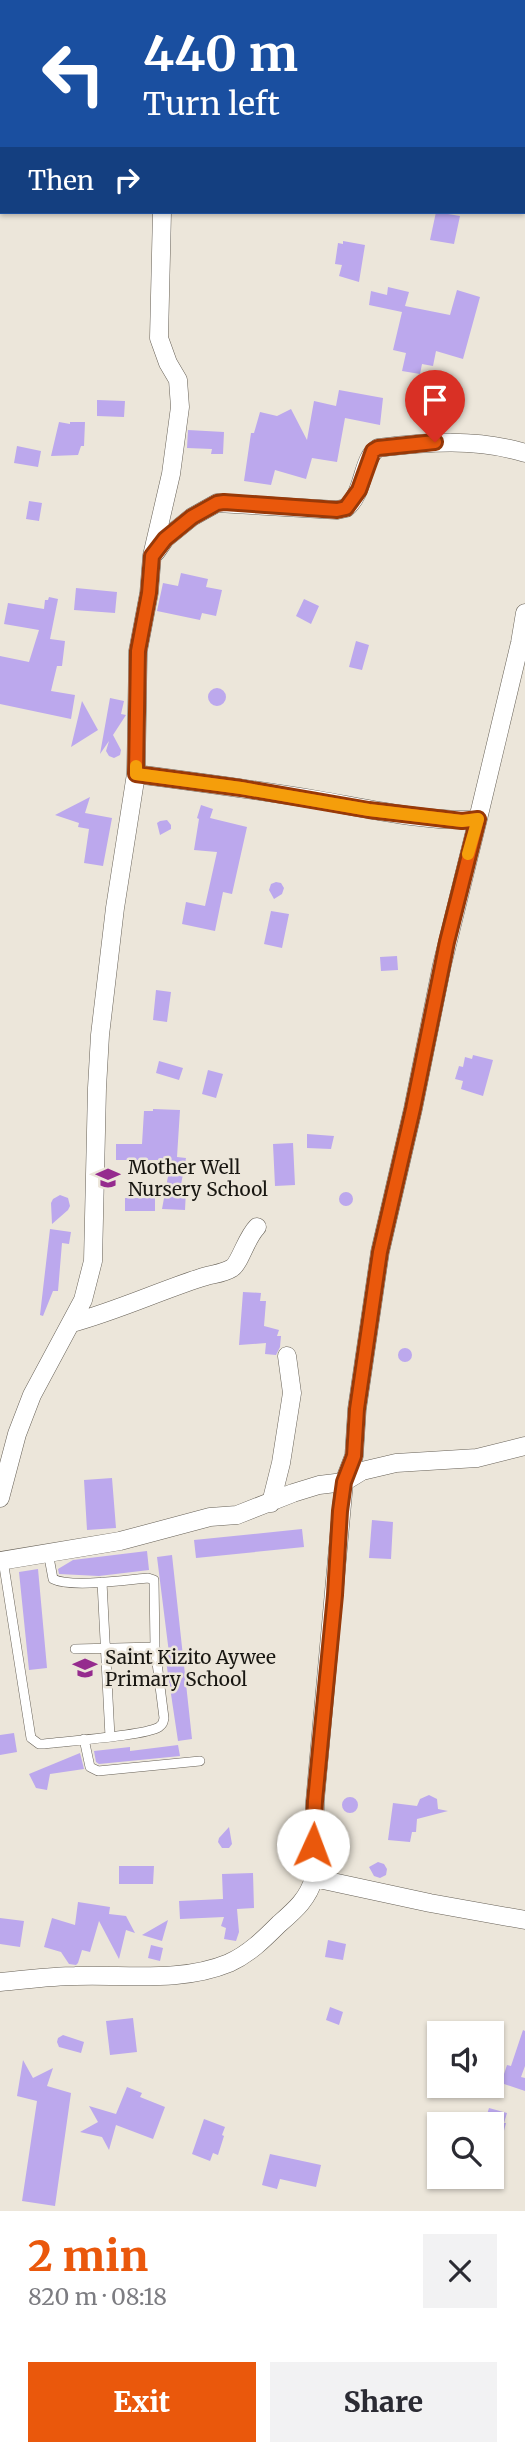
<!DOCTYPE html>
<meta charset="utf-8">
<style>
body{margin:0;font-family:Merriweather,serif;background:#f2f2f3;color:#2b2b33;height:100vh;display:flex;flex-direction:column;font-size:26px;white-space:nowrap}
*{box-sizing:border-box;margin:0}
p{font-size:23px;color:#7c7c81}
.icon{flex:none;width:38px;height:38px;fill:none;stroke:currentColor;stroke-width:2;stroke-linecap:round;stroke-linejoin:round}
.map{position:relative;height:2211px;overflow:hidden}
.details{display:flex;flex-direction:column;background:#fff;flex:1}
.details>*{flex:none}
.top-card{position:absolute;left:0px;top:0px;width:525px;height:214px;box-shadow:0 2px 5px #0004;background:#1a4fa0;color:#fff;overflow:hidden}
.controls{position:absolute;left:427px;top:2021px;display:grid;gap:14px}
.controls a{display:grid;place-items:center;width:77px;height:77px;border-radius:0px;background:#fff;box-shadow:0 2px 5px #0004;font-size:35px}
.pin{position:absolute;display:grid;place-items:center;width:60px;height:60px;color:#fff;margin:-72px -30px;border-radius:50% 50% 50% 0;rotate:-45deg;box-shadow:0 0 7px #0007}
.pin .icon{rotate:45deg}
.me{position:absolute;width:77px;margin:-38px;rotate:2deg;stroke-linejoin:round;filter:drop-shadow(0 0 5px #0008)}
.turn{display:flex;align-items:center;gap:24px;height:147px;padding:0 28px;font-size:32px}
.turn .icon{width:91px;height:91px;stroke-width:2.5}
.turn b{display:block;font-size:49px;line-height:60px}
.then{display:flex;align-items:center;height:66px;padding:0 28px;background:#0003;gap:14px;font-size:26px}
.round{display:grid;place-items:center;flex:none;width:74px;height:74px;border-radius:0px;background:#f2f2f3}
.headline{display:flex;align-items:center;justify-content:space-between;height:119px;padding:0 28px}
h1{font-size:42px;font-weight:800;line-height:52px;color:#ea580c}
.action{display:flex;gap:14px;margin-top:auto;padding:14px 28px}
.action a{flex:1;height:80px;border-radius:0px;background:#ea580c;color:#fff;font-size:28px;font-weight:800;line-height:80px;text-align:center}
.action a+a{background:#f2f2f3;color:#2b2b33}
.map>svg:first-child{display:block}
.building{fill:#bca8ed}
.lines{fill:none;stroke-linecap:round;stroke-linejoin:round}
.lane-casing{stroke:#676157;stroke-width:10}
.street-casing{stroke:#676157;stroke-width:19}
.lane{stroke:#fff;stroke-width:9}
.street{stroke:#fff;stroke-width:18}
.route-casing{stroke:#983908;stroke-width:18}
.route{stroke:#ea580c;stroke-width:12}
.slow{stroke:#f59e0b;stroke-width:12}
.labels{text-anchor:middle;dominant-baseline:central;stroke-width:5;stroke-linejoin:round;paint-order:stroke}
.poi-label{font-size:19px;fill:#191712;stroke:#ece6da;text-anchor:start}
</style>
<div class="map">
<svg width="525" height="2211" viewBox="0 0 525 2211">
<rect width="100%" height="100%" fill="#ece6da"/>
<!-- building -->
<path class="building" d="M436,212L460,216L454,244L430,240Z
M343,241L365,245L359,282L339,276L342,265L335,264L338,243L343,244Z
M388,287L409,292L405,306L450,315L457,290L480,297L463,359L436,351L433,366L422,364L420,374L402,371L406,353L393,350L402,312L369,305L371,291L387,295Z
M339,390L383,398L380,425L345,418L337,462L312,458L306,479L275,470L271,485L244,481L251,433H254L260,412L277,416L291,409L307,440L314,401L336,406Z
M97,400L125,401L124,417L97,416Z
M59,422L70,424V422H85L84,446H81L78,455L51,456Z
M188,430L224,432L223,454H211L212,449L187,448Z
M17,446L41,451L38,467L14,463Z
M29,501L42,503L39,521L26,519Z
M181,573L208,579L206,587L222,590L216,616L202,613L200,620L157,611L163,583L178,586Z
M76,588L117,592L115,613L74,610Z
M49,597L58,599L50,639L65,641L62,666H57L51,691L75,695L71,719L0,704V656L29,662L39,630L4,624L8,603L44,609L45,600H48Z
M304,599L319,606L311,624L296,616Z
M356,641L369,645L362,670L349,667Z
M208 697a9 9 0 1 1 18 0a9 9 0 1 1-18 0Z
M110,698L124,701L121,714L126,715L113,735L121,750L120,755L114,758L109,756L106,751L109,741L100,754Z
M82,701L98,730L71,747Z
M90,797L85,813L112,818L103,866L84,863L89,829L78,827L79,823L55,815Z
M201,805L213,809L210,818L247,827L232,894L223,892L215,931L182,924L186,902L205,906L217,852L194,850L199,819L197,818Z
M167,820L171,825V829L160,835L157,823L160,821Z
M276,882L281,883L284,888L282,894L274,899L269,890L271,884Z
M271,911L289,914L282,948L264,944Z
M397,956L398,970L381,971L380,957Z
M156,990L171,992L167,1022L153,1020Z
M473,1055L493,1060L483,1096L461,1089L463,1081L455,1079L459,1066L463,1067L465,1057L472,1059Z
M159,1061L183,1068L179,1080L156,1073Z
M208,1070L223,1074L216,1098L202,1094Z
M153,1109L180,1110L177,1157L186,1158L180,1190H186L185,1210L162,1209L171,1160H116V1144H142L144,1111H153Z
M307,1134L334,1136L331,1149L307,1148Z
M293,1143L295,1185L275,1186L273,1144Z
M339 1199a7 7 0 1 1 14 0a7 7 0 1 1-14 0Z
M60,1195L68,1198L70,1206L68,1210L52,1224L51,1203L53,1199Z
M125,1198H155V1211H125Z
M50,1229L71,1232L69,1244L62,1243L58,1291H53L43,1316L40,1315Z
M243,1292L261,1293L260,1301H266L264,1326L279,1330L277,1336H281L280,1347L276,1355L265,1354L266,1343L239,1345Z
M398 1355a7 7 0 1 1 14 0a7 7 0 1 1-14 0Z
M112,1478L116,1528L87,1530L84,1480Z
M372,1520L393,1522L391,1559L369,1558Z
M302,1529L304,1547L196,1558L194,1540Z
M147,1551L149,1570L99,1576L59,1574L58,1569L73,1560Z
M172,1555L192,1739L178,1741L165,1654L169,1653L157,1557Z
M38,1569L47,1668L29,1670L19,1572Z
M14,1733L17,1752L0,1755V1735Z
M178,1745L180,1756L99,1764L96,1762L94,1751L130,1747V1751Z
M80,1753L84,1769L50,1774L47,1790L36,1788L29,1774Z
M429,1795L437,1799L438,1809L448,1811L417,1819L416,1832H412L410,1842L388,1840L393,1803L417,1806L420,1799Z
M342 1805a8 8 0 1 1 16 0a8 8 0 1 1-16 0Z
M229,1827L232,1844L229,1848H222L218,1842L219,1838Z
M378,1862L384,1864L387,1869L386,1875L380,1878L374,1876L369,1867Z
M119,1866H154L153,1884H119Z
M253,1873L254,1908L237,1909L239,1932L236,1941L224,1939L226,1928L221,1926L224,1917L180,1919L179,1901L223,1899L222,1874Z
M78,1902L110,1907L109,1914L126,1916L135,1933L126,1930L119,1959L99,1921L90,1952L82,1950L78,1963L76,1965L69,1964L61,1952L44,1947L52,1918L75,1925Z
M0,1918L24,1921L20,1947L0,1944Z
M168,1920L162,1941L142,1935Z
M328,1940L346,1944L343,1960L325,1957Z
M151,1945L163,1948L160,1961L148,1958Z
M330,2007L343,2012L339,2025L326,2020Z
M133,2018L137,2052L110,2055L106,2021Z
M523,2030L525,2031V2066L521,2077L525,2078V2091L501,2083L507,2065L511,2066Z
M63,2035L84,2042L81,2053L59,2047L57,2042L58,2038Z
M23,2060L33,2078L53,2068L47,2086L71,2093L55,2206L22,2201L37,2101L17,2096Z
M127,2087L142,2093L140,2097L165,2107L153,2139L116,2125L109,2150L102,2137L80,2132L98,2122L89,2106L116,2114Z
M489,2108L507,2113L504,2123H506L496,2162L492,2161V2124H484Z
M204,2119L225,2127L222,2135L224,2136L218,2155L213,2153L210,2161L192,2154Z
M270,2154L321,2165L316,2187L280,2179L277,2189L262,2185Z"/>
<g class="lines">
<!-- lane casing -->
<g class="lane-casing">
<path id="lane" d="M3,1560L31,1738L39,1744H44C65,1741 145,1736 159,1727C163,1724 163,1723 164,1718L155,1647L154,1580L148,1578C126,1580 71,1588 53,1579L48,1552
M102,1582L110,1737
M75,1649L155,1647
M84,1739L90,1767L98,1771L200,1761"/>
</g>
<!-- street casing -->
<g class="street-casing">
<path id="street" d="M0,35L2,36
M156,552L165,539L192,517L217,503L337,510L346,508C365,493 361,459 378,448C428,442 476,438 525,453
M136,774C197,782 257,790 318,800C365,808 430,823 478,819L520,643L525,613
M72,1323C116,1311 157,1292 200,1278C210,1274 223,1274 232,1268C240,1263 246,1238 257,1227
M0,1498L17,1434L32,1395L83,1300L93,1261L97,1088L100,1035L115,908L136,774L138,651L149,593L152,556L171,474L180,407L178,380L168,363L159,338L162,212
M271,1503L281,1463L292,1393L287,1356
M0,1561L120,1541L210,1517L237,1515L293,1493L319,1485L344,1482L362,1471L396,1463L477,1458L525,1446
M314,1878L430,1903L525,1920
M0,1982C25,1980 50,1976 75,1976C125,1974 181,1983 229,1963C249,1954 264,1939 279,1924C295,1910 308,1899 314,1878L315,1801L344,1482L354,1456L357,1409L380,1252L413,1109L442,965L478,819"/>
</g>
<!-- lane -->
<use href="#lane" class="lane"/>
<!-- street -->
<use href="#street" class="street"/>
</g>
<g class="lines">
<!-- route casing -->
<g class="route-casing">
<path id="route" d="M313,1845L315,1801L335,1595L340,1511L344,1482L354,1456L357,1409L380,1252L413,1109L447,942L478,819L462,821L369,810L241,788L136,774L138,651L149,593L152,556L165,539L192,517L217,503L224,502L337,510L346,508L359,490L373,451L378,448L435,442"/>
</g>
<!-- route -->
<use href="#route" class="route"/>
<!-- slow -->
<path class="slow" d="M136,766V774L241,788L369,810L462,821L478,819L468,854"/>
</g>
<!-- icons -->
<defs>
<g id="school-bare" transform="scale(1.89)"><path d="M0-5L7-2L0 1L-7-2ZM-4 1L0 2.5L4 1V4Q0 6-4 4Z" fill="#952b8e" stroke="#ece6da" stroke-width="2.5" paint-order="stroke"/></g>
</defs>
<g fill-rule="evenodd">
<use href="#school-bare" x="108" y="1178"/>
<use href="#school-bare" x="85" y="1668"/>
</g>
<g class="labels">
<!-- poi labels -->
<g class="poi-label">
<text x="128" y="1167">Mother Well<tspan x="128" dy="22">Nursery School</tspan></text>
<text x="105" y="1657">Saint Kizito Aywee<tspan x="105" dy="22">Primary School</tspan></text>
</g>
</g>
</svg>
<div class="controls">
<a><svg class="icon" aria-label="sound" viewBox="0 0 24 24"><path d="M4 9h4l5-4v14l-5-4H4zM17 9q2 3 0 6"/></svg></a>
<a><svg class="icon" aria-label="search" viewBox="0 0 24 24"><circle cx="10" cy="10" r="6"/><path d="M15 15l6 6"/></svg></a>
</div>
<div class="pin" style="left:435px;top:442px;background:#d93025"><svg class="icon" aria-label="arrive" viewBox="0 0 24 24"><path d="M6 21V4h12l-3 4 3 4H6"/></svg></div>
<svg class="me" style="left:313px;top:1845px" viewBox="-20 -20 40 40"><circle r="19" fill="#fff"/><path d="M0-13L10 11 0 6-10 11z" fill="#ea580c"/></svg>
<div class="top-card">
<div class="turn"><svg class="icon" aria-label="left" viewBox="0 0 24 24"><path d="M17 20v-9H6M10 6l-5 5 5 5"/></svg><div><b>440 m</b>Turn left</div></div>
<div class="then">Then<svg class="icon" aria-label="right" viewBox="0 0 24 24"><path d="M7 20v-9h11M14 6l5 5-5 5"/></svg></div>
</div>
</div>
<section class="details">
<div class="headline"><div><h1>2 min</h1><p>820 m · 08:18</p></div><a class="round"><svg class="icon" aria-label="close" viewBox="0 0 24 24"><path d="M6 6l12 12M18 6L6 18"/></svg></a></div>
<div class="action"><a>Exit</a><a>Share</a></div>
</section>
